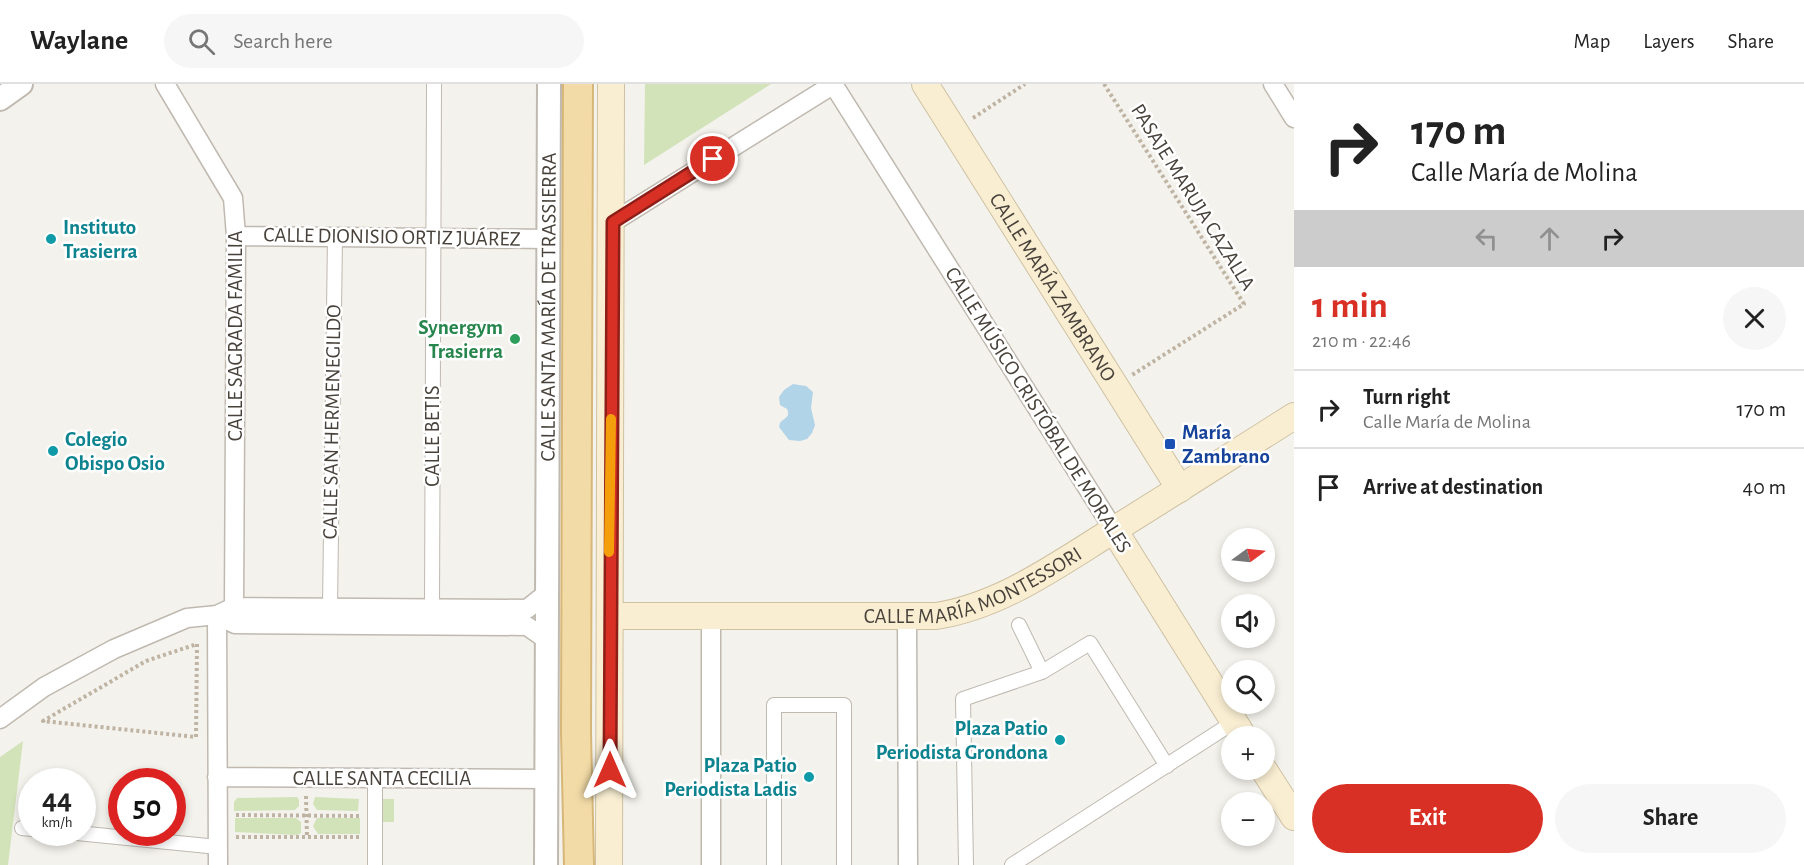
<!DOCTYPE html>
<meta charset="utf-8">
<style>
body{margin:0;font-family:"Alegreya Sans",sans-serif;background:#f6f6f6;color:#222;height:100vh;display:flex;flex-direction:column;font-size:22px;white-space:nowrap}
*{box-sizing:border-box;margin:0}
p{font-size:20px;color:#767676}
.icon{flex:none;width:33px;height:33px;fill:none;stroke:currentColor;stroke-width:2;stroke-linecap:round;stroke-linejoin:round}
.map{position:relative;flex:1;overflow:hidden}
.panel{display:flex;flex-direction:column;background:#fff;width:510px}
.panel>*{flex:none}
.guide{background:#fff;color:#222;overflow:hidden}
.needle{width:39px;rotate:75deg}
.controls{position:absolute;left:1221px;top:444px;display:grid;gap:12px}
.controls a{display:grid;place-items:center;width:54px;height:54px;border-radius:50%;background:#fff;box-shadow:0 3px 9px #0003;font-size:30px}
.speed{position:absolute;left:18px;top:684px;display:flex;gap:12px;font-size:30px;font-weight:700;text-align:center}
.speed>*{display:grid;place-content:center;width:78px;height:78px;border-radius:50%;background:#fff;box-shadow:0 3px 9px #0003;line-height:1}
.speed small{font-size:15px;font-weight:400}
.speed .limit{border:9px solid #d22;background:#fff;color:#111}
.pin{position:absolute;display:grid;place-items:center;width:51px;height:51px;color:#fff;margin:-26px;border:3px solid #fff;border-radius:50%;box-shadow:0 2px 6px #0007}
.me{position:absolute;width:66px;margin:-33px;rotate:0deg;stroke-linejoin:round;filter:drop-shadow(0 0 4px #0008)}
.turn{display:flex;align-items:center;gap:21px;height:126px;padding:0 18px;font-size:27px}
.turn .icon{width:78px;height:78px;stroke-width:2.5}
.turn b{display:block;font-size:42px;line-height:51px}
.lanes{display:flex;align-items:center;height:57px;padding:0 18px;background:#0003;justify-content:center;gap:30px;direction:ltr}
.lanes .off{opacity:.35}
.round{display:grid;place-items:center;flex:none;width:63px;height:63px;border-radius:32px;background:#f6f6f6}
.head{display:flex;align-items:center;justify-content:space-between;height:102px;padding:0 18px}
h1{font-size:36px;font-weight:600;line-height:45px;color:#d93025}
.action{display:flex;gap:12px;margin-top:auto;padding:12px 18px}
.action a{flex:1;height:69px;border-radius:36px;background:#d93025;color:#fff;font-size:24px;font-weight:600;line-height:69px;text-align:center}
.action a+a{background:#f6f6f6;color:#222}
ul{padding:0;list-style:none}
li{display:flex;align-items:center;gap:18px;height:78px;padding:0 18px;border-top:2px solid #e0e0e0}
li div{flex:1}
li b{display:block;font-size:22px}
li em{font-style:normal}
header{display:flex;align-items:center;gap:36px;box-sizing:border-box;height:84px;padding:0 30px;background:#fff;border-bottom:2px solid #e0e0e0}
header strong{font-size:28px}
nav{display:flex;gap:33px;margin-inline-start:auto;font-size:21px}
.search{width:420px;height:54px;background:#f6f6f6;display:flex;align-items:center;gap:15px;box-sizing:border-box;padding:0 21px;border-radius:33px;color:#767676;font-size:22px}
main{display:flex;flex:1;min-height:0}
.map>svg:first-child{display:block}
.green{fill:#d2e3ba}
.water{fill:#b1d4e9}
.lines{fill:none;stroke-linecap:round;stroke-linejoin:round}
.pedestrian-casing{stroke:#bfb9b0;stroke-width:16}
.minor-casing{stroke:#bfb9b0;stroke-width:21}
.tertiary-casing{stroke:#bfb9b0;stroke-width:26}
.secondary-casing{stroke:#cec1a2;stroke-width:28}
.primary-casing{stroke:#d7b778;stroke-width:32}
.path{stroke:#bfb4a3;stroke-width:4;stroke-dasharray:3 3;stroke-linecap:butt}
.pedestrian{stroke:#fff;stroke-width:14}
.minor{stroke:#fff;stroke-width:18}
.tertiary{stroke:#fff;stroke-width:22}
.secondary{stroke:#f9eed2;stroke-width:26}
.primary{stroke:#f3dba7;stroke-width:28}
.route-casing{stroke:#8d1f18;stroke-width:15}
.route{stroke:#d93025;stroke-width:10}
.slow{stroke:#f59e0b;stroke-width:10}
.culture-dot{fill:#0f9aa8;stroke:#fff;stroke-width:2}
.leisure-dot{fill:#2e9e5b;stroke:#fff;stroke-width:2}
.transit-dot{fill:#1a4fb4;stroke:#fff;stroke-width:2}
.labels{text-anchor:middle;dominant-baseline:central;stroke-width:5;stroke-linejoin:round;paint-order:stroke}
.street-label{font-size:21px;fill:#48423b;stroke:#fff}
.culture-label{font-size:21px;font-weight:bold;fill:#0d838f;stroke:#fff;text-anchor:start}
.leisure-label{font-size:21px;font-weight:bold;fill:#27864d;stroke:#fff;text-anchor:end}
.transit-label{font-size:21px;font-weight:bold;fill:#164399;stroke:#fff;text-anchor:start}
</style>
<header>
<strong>Waylane</strong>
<div class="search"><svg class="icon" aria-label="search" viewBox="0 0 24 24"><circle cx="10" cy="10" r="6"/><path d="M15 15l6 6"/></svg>Search here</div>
<nav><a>Map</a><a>Layers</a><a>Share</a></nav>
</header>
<main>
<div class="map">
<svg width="1294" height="781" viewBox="0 0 1294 781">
<rect width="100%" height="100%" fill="#f4f2ec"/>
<!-- green -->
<path class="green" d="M645,0H771L644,81Z
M23,657L8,781H0V673Z
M297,713L299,716V722L295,726L234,727V718L237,714Z
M315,713L359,715L358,727L317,726L313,720Z
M369,715H394V738H369Z
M235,734H296L301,738V749L297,751L235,748Z
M317,734H360V750H318L313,742Z"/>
<!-- water -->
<path class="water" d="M793,300L806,302L813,308L811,324L815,341L812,349L807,355L800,357L789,356L779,343L780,339C784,334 791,333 787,325L780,321L779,313L784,306Z"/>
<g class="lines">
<!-- pedestrian casing -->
<g class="pedestrian-casing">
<path id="pedestrian" d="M330,523L335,153
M432,524L434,0
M1019,541L1042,588
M22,744L32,745
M67,748L218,763
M375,781V694
M774,781V621H844V781
M966,781L963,615L1042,588L1090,559L1167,682
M1012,781L1234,638"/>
</g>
<!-- minor casing -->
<g class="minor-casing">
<path id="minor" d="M165,0L233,114L236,152L234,523
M833,0L1114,446
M1273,0L1294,34
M613,138L834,0
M236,152L548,155
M217,531L235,540L527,542L547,556
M217,531L218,781
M907,532L908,781
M711,534V781
M0,635L44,603L114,565L187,534L217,531L234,523L527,525L547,509
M217,693L547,695"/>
</g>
<!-- tertiary casing -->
<g class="tertiary-casing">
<g id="tertiary">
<path d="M0,15L21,0"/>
<path id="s1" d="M546,781L549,0"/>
</g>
</g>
<!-- secondary casing -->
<g class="secondary-casing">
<g id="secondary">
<path id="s2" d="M925,0L1180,405"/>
<path d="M1114,446L1243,652"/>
<path id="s3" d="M610,532H936C1001,522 1057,481 1112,447C1173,409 1233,371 1294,332"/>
<path d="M1264,686L1294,733"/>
<path d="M609,781L611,0"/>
</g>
</g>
<!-- primary casing -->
<g class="primary-casing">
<path id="primary" d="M578,0L576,649L579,781"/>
</g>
<!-- path -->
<path class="path" d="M1104,0L1244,220L1132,291
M973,34L1025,0
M197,560L196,653L43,637L146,577Z
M306,712L307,753
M236,731L360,732
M236,753H360"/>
<!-- pedestrian -->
<use href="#pedestrian" class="pedestrian"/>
<!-- minor -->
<use href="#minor" class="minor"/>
<!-- tertiary -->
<use href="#tertiary" class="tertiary"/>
<!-- secondary -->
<use href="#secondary" class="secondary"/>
<!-- primary -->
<use href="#primary" class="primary"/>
</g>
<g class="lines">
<!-- route casing -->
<g class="route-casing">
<path id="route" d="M610,686L613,138L713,75"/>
</g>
<!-- route -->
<use href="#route" class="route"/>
<!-- slow -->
<path class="slow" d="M609,468L611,335"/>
</g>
<!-- markers -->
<g class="culture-dot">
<circle cx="51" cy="155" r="6"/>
<circle cx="53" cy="367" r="6"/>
<circle cx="1060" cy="656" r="6"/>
<circle cx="809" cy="693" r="6"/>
</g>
<circle class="leisure-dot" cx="515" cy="255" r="6"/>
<rect class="transit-dot" x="1164" y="354" width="12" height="12" rx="3"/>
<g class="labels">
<!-- street labels -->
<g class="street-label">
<text transform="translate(1193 113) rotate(58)">PASAJE MARUJA CAZALLA</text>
<text transform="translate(392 153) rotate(1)">CALLE DIONISIO ORTIZ JUÁREZ</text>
<text stroke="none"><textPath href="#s2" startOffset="240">CALLE MARÍA ZAMBRANO</textPath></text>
<text stroke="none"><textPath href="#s1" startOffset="558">CALLE SANTA MARÍA DE TRASSIERRA</textPath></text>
<text transform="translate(235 252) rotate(-90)">CALLE SAGRADA FAMILIA</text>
<text transform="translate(1038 326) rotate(58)">CALLE MÚSICO CRISTÓBAL DE MORALES</text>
<text transform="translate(332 338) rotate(-89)">CALLE SAN HERMENEGILDO</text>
<text transform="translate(432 352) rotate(-90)">CALLE BETIS</text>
<text stroke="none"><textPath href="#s3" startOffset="369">CALLE MARÍA MONTESSORI</textPath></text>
<text x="382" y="694">CALLE SANTA CECILIA</text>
</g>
<!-- culture labels -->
<g class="culture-label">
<text x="63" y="143">Instituto<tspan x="63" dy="24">Trasierra</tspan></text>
<text x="65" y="355">Colegio<tspan x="65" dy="24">Obispo Osio</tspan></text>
<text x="1048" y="644" text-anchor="end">Plaza Patio<tspan x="1048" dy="24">Periodista Grondona</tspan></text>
<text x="797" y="681" text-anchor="end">Plaza Patio<tspan x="797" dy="24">Periodista Ladis</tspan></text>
</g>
<!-- leisure labels -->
<g class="leisure-label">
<text x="503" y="243">Synergym<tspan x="503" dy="24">Trasierra</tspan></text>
</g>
<!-- transit labels -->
<g class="transit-label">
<text x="1182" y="348">María<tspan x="1182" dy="24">Zambrano</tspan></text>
</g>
</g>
</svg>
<div class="controls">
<a><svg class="needle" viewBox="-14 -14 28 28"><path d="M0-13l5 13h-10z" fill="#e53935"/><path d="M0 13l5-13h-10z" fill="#767676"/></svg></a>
<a><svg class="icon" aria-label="sound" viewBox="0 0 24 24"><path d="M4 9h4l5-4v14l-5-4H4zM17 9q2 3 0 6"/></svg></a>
<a><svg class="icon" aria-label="search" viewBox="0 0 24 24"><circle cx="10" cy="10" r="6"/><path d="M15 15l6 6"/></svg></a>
<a>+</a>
<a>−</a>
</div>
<div class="speed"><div>44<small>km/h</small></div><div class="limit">50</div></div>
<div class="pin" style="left:713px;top:75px;background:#d93025"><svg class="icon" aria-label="arrive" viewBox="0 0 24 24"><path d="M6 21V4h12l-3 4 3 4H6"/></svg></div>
<svg class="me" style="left:610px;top:686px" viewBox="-20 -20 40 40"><path d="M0-17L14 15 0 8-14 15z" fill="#d93025" stroke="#fff" stroke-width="4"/></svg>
</div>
<section class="panel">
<div class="guide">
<div class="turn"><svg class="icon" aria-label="right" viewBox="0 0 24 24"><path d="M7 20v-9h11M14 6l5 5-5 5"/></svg><div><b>170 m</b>Calle María de Molina</div></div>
<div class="lanes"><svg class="icon off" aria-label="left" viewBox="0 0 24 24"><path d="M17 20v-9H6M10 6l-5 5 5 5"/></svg><svg class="icon off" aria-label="ahead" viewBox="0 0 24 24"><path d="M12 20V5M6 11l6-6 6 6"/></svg><svg class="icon" aria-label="right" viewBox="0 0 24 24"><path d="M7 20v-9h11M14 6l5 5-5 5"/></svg></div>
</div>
<div class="head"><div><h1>1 min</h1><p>210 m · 22:46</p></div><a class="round"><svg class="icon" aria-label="close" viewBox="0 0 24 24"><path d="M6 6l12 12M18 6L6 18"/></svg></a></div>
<ul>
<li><svg class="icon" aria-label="right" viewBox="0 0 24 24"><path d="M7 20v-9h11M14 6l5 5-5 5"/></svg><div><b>Turn right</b><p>Calle María de Molina</p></div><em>170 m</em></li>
<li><svg class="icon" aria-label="arrive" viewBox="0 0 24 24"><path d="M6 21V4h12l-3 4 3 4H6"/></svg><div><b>Arrive at destination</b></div><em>40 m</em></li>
</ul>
<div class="action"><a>Exit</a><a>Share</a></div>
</section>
</main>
